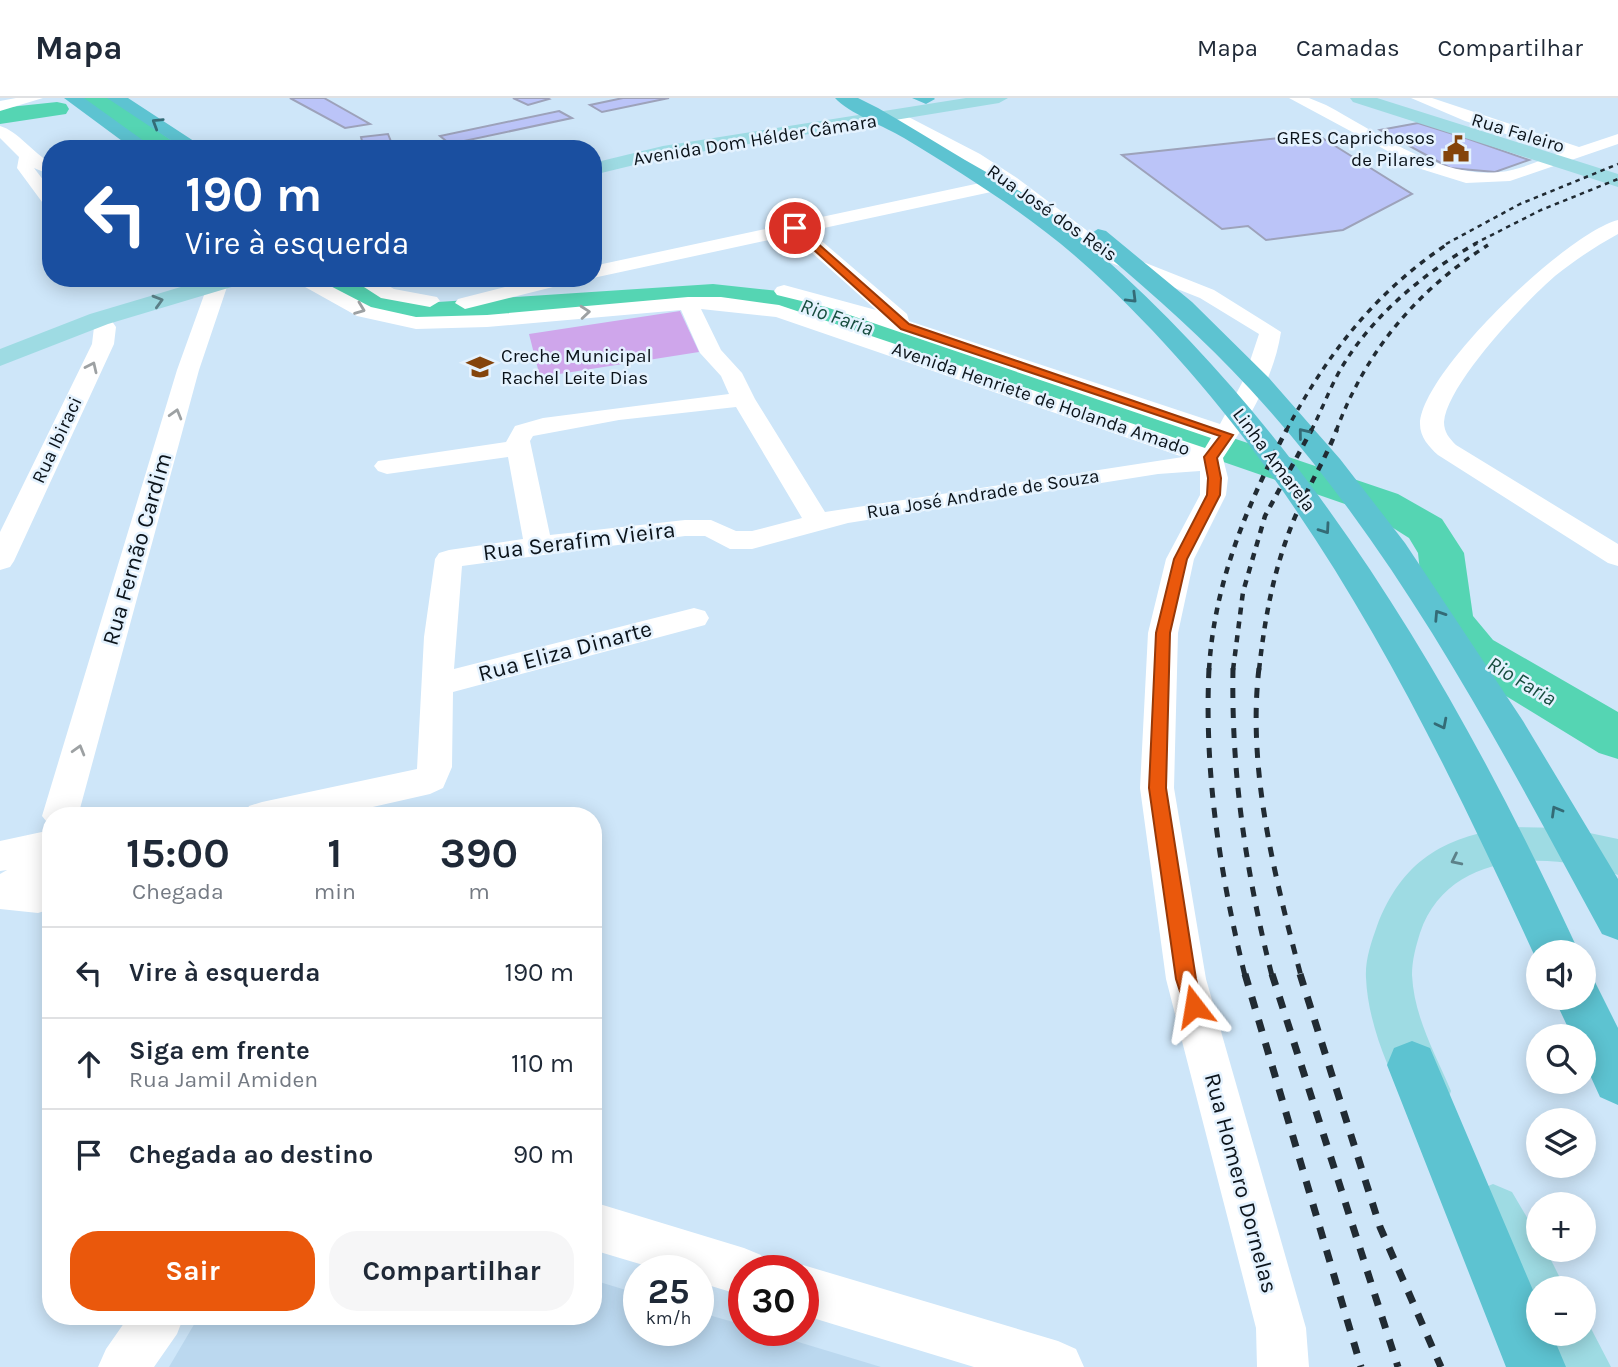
<!DOCTYPE html>
<html lang="pt">
<meta charset="utf-8">
<style>
body{margin:0;font-family:Karla,sans-serif;background:#f6f6f7;color:#1f2937;height:100vh;display:flex;flex-direction:column;font-size:26px;white-space:nowrap}
*{box-sizing:border-box;margin:0}
p{font-size:23px;color:#747a83}
.icon{flex:none;width:38px;height:38px;fill:none;stroke:currentColor;stroke-width:2;stroke-linecap:round;stroke-linejoin:round}
.map{position:relative;flex:1;overflow:hidden}
.sheet{position:absolute;left:42px;top:709px;width:560px;height:518px;display:flex;flex-direction:column;background:#fff;border-radius:28px;box-shadow:0 4px 18px #0003}
.sheet>*{flex:none}
.hud{position:absolute;left:42px;top:42px;width:560px;height:147px;border-radius:28px;box-shadow:0 4px 18px #0003;background:#1a4fa0;color:#fff;overflow:hidden}
.controls{position:absolute;left:1526px;top:842px;display:grid;gap:14px}
.controls a{display:grid;place-items:center;width:70px;height:70px;border-radius:50%;background:#fff;box-shadow:0 4px 18px #0003;font-size:35px}
.speed{position:absolute;left:623px;top:1157px;display:flex;gap:14px;font-size:35px;font-weight:700;text-align:center}
.speed>*{display:grid;place-content:center;width:91px;height:91px;border-radius:50%;background:#fff;box-shadow:0 4px 18px #0003;line-height:1}
.speed small{font-size:18px;font-weight:400}
.speed .limit{border:10px solid #d22;background:#fff;color:#111}
.pin{position:absolute;display:grid;place-items:center;width:60px;height:60px;color:#fff;margin:-30px;border:4px solid #fff;border-radius:50%;box-shadow:0 2px 7px #0007}
.me{position:absolute;width:77px;margin:-38px;rotate:346deg;stroke-linejoin:round;filter:drop-shadow(0 0 5px #0008)}
.turn{display:flex;align-items:center;gap:24px;height:147px;padding:0 28px;font-size:32px}
.turn .icon{width:91px;height:91px;stroke-width:2.5}
.turn b{display:block;font-size:49px;line-height:60px}
.eta{display:flex;justify-content:space-evenly;align-items:center;height:119px;text-align:center}
.eta b{font-size:42px;font-weight:700;line-height:49px}
.action{display:flex;gap:14px;margin-top:auto;padding:14px 28px}
.action a{flex:1;height:80px;border-radius:28px;background:#ea580c;color:#fff;font-size:28px;font-weight:700;line-height:80px;text-align:center}
.action a+a{background:#f6f6f7;color:#1f2937}
ul{padding:0;list-style:none}
li{display:flex;align-items:center;gap:21px;height:91px;padding:0 28px;border-top:2px solid #e0e1e3}
li div{flex:1}
li b{display:block;font-size:26px}
li em{font-style:normal}
header{display:flex;align-items:center;gap:42px;box-sizing:border-box;height:98px;padding:0 35px;background:#fff;border-bottom:2px solid #e0e1e3}
header strong{font-size:33px}
nav{display:flex;gap:38px;margin-inline-start:auto;font-size:24px}
.map>svg:first-child{display:block}
.built{fill:#bbd8ef}
.green{fill:#cfa6eb}
.lines{fill:none;stroke-linecap:round;stroke-linejoin:round}
.river{fill:#55d5b3;fill-rule:evenodd}
.building{fill:#bbc4f8;stroke:#9da2ba;stroke-width:2}
.minor{fill:#fff;fill-rule:evenodd}
.major{fill:#9edbe3;fill-rule:evenodd}
.highway{fill:#5dc3d1;fill-rule:evenodd}
.rail-far4{stroke:#212b33;stroke-width:2.5;stroke-dasharray:4.5 4.5;stroke-linecap:butt}
.rail-far3{stroke:#212b33;stroke-width:3.5;stroke-dasharray:6 6;stroke-linecap:butt}
.rail-far2{stroke:#212b33;stroke-width:4.5;stroke-dasharray:7 7;stroke-linecap:butt}
.rail-far1{stroke:#212b33;stroke-width:5;stroke-dasharray:10 10;stroke-linecap:butt}
.rail{stroke:#212b33;stroke-width:7;stroke-dasharray:12 12;stroke-linecap:butt}
.oneway{stroke:#346b76}
.oneway2{stroke:#5c8189}
.oneway3{stroke:#9da1a3}
.route{fill:#ea580c;stroke:#983908;stroke-width:2}
.labels{text-anchor:middle;dominant-baseline:central;stroke-width:5;stroke-linejoin:round;paint-order:stroke}
.far-street-label{font-size:19px;fill:#0b131a;stroke:#e4f2fe}
.far-poi-label{font-size:19px;fill:#0b131a;stroke:#e4f2fe;text-anchor:end}
.far-water-label{font-size:21px;font-style:italic;fill:#174d3f;stroke:#e4f2fe}
.street-label{font-size:23px;fill:#0b131a;stroke:#e4f2fe}
</style>
<header>
<strong>Mapa</strong>
<nav><a>Mapa</a><a>Camadas</a><a>Compartilhar</a></nav>
</header>
<div class="map">
<svg width="1618" height="1269" viewBox="0 0 1618 1269">
<rect width="100%" height="100%" fill="#cee6f9"/>
<!-- built -->
<path class="built" d="M593,1182L639,1196V1232H698V1214L744,1227V1232H759L881,1269H169L199,1218H593Z"/>
<!-- green -->
<path class="green" d="M680,213L699,254L540,279L529,236Z"/>
<g class="lines">
<!-- river -->
<path class="river" d="M82,0H111L184,51H153Z
M57,4L66,6L69,11L66,16L0,26V10Z
M321,180H356L370,191L388,198L438,204L713,186L779,193L840,207L1398,396L1442,421L1464,455L1473,518L1493,542L1618,614V661L1599,655L1457,568L1425,521L1418,455L1409,440L1368,414L796,216C755,208 715,205 674,207C590,210 374,257 321,180Z"/>
</g>
<!-- building -->
<path class="building" d="M290,0H324L370,26L345,30Z
M513,0H547L549,1L528,7Z
M623,0H669L602,14L590,7Z
M559,13L572,20L450,46L440,38Z
M1418,25L1466,40L1529,62L1495,74L1450,70L1380,32Z
M388,36L394,51H364L361,39Z
M1316,36L1412,96L1343,132L1266,142L1248,128L1222,131L1122,57Z"/>
<g class="lines">
<!-- minor -->
<path class="minor" d="M16,0H43L0,13V3Z
M1289,0H1309L1326,7C1379,35 1439,81 1500,74C1521,72 1543,61 1562,54L1465,23L1411,0H1432L1579,49L1618,36V46L1510,83L1466,85L1421,71Z
M897,13L980,56L1017,80L1113,152L1214,192L1281,234C1274,280 1248,323 1223,360L1228,380L1226,397L1194,461L1178,535L1174,690L1206,881L1306,1230L1309,1269H1257L1256,1230L1166,881L1140,690L1148,535L1166,461L1200,397V373L1158,376L848,425L752,451H730L705,438H685L462,468L454,571L694,510L705,513L709,520L705,527L453,594L452,669L443,690L430,696L333,718H244L249,708L262,704L417,671L424,539L435,461L439,455L449,452L523,441L508,359L387,376L378,373L374,368L378,363L506,344L515,328L543,320L729,296L721,278L700,255L681,212L487,229L416,231L357,218L289,180H315L371,209L416,219L487,217L688,199H721L779,207L1205,350L1211,340L826,209L777,197L774,193L777,189L784,187L876,212L792,137L593,180V168L994,82L968,64L892,21L889,18ZM1005,91L1099,160L1200,200L1259,236L1244,281L1220,326L909,223L907,216L810,133ZM701,211L776,219L1183,359L825,414L755,301L742,275L721,252ZM736,309L802,420L752,433H736L711,422H685L550,437L530,343L533,338L619,322Z
M0,28C18,33 33,55 51,65V77L34,70L51,92V109L45,108L17,70L19,59L0,40Z
M1618,122V136C1596,148 1575,162 1555,178C1526,203 1447,286 1444,324C1444,334 1449,340 1456,347L1618,446V468L1608,465L1438,357C1429,349 1420,339 1420,326C1421,274 1567,135 1618,122Z
M219,180L228,186L199,272L78,718H51V729L42,718L177,272L208,186L211,182Z
M350,180H375L394,191L437,199L440,203L430,209L381,200Z
M540,180H576L573,184L465,211L455,205L458,201Z
M99,215L107,216L116,229L114,246L14,463L10,469L0,472V434L92,246L94,229L88,221Z
M51,732V775L48,779L51,778V811L38,815L0,811V776L7,772L0,773V743Z
M593,1104L744,1150L761,1157L768,1172H744V1198L698,1184V1172H660L593,1152Z
M803,1167L1058,1243L1076,1251L1084,1269H974L803,1217V1172H791Z
M129,1218H184L177,1236L154,1269H98L106,1251Z"/>
<!-- major -->
<path class="major" d="M966,0H1008L999,5L663,60L593,77V65L663,48Z
M1350,0H1377L1618,76V89L1353,4Z
M211,180H248L245,185L108,226L0,268V251L90,216Z
M1509,729L1566,730L1618,741V777C1548,753 1448,752 1420,835C1416,848 1412,862 1412,877C1414,919 1435,955 1451,993L1444,1011L1426,1018L1408,1011C1388,971 1368,925 1366,880C1365,862 1371,845 1377,828C1402,763 1442,740 1509,729Z
M1493,1086L1512,1094L1538,1138V1152H1546L1565,1190H1538V1222L1518,1213L1466,1113L1474,1094Z
M1584,1217L1611,1269H1548L1533,1236L1538,1223V1236H1584Z"/>
<!-- highway -->
<path class="highway" d="M64,0H84L155,51H133Z
M107,0H128L206,51H184Z
M835,0H858L878,10C908,27 936,45 965,62C994,79 1025,94 1051,115C1292,307 1452,579 1579,854H1538V865C1421,611 1301,365 1091,172C1033,119 971,81 904,40C886,29 848,15 835,0Z
M912,0H934L935,1L926,6Z
M1098,131L1106,133L1192,204L1269,280L1340,361L1405,445L1523,623L1618,781V842L1602,836C1499,647 1397,449 1249,290C1200,237 1146,190 1090,143L1087,138Z
M1584,880L1595,884L1618,930V1007L1600,999L1584,964V938H1572L1554,900H1584Z
M1412,943L1430,950L1538,1204V1236H1552L1566,1269H1506L1387,967L1394,950Z"/>
<!-- rail-far4 -->
<path class="rail-far4" d="M1446,146L1520,106L1618,66
M1474,146L1541,112L1618,81"/>
<!-- rail-far3 -->
<path class="rail-far3" d="M1286,333C1327,256 1376,193 1449,145
M1311,333C1323,310 1331,286 1345,264C1376,215 1426,173 1477,145
M1336,333C1366,253 1416,193 1488,147"/>
<!-- rail-far2 -->
<path class="rail-far2" d="M1209,572C1214,485 1247,407 1287,331
M1233,572L1243,494L1265,418L1312,331
M1259,572C1265,518 1274,469 1295,419C1308,389 1325,362 1337,331"/>
<!-- rail-far1 -->
<path class="rail-far1" d="M1209,570C1204,675 1220,776 1245,878
M1233,570C1231,675 1246,775 1272,878
M1259,570C1247,672 1275,780 1301,878"/>
<!-- rail -->
<path class="rail" d="M1245,876L1361,1269
M1272,876L1398,1269
M1300,876L1380,1129L1441,1269"/>
</g>
<!-- one-way arrows -->
<defs><path id="oneway-chevron" d="M-2-3.5L2.5 0L-2 3.5" fill="none" stroke-width="1.6" stroke-linecap="round" stroke-linejoin="round" transform="scale(1.75)"/></defs>
<g class="oneway">
<use href="#oneway-chevron" transform="translate(157 25) rotate(-148)"/>
<use href="#oneway-chevron" transform="translate(1132 200) rotate(45)"/>
<use href="#oneway-chevron" transform="translate(1303 335) rotate(-129)"/>
<use href="#oneway-chevron" transform="translate(1325 431) rotate(55)"/>
<use href="#oneway-chevron" transform="translate(1439 517) rotate(-123)"/>
<use href="#oneway-chevron" transform="translate(1442 626) rotate(63)"/>
<use href="#oneway-chevron" transform="translate(1556 713) rotate(-120)"/>
</g>
<g class="oneway2">
<use href="#oneway-chevron" transform="translate(158 203) rotate(-16)"/>
<use href="#oneway-chevron" transform="translate(1456 762) rotate(154)"/>
</g>
<g class="oneway3">
<use href="#oneway-chevron" transform="translate(360 211) rotate(21)"/>
<use href="#oneway-chevron" transform="translate(585 214) rotate(-5)"/>
<use href="#oneway-chevron" transform="translate(92 269) rotate(-65)"/>
<use href="#oneway-chevron" transform="translate(176 316) rotate(-74)"/>
<use href="#oneway-chevron" transform="translate(79 652) rotate(-74)"/>
</g>
<!-- route -->
<path class="route" d="M792,128H798L909,226L1233,337L1217,360L1221,380L1220,397L1187,461L1170,535L1166,690L1196,881L1203,908L1200,915L1194,917L1187,915L1176,881L1149,690L1156,535L1174,461L1207,397L1208,380L1204,359L1220,338L901,231L792,132Z"/>
<!-- icons -->
<defs>
<g id="civic-bare" transform="scale(2.1)"><path d="M-.6-6.5H3V-4.5H.6V-3L4-1V1h2V6H-6V1h2V-1L-.6-3ZM-1.2 2.5V6h2.4V2.5Z" fill="#84440b" stroke="#e4f2fe" stroke-width="2.5" paint-order="stroke"/></g>
<g id="school-bare" transform="scale(2.1)"><path d="M0-5L7-2L0 1L-7-2ZM-4 1L0 2.5L4 1V4Q0 6-4 4Z" fill="#84440b" stroke="#e4f2fe" stroke-width="2.5" paint-order="stroke"/></g>
</defs>
<g fill-rule="evenodd">
<use href="#civic-bare" x="1456" y="51"/>
<use href="#school-bare" x="480" y="269"/>
</g>
<g class="labels">
<!-- far-street labels -->
<g class="far-street-label">
<text transform="translate(1518 35) rotate(17)">Rua Faleiro</text>
<text transform="translate(755 42) rotate(-9)">Avenida Dom Hélder Câmara</text>
<text transform="translate(1052 115) rotate(35)">Rua José dos Reis</text>
<text transform="translate(1041 301) rotate(19)">Avenida Henriete de Holanda Amado</text>
<text transform="translate(57 342) rotate(-65)">Rua Ibiraci</text>
<text transform="translate(1274 362) rotate(53)">Linha Amarela</text>
<text transform="translate(983 396) rotate(-9)">Rua José Andrade de Souza</text>
</g>
<!-- far-poi labels -->
<g class="far-poi-label">
<text x="1435" y="40">GRES Caprichosos<tspan x="1435" dy="22">de Pilares</tspan></text>
<text x="501" y="258" text-anchor="start">Creche Municipal<tspan x="501" dy="22">Rachel Leite Dias</tspan></text>
</g>
<!-- far-water labels -->
<g class="far-water-label">
<text transform="translate(837 219) rotate(19)">Rio Faria</text>
<text transform="translate(1522 583) rotate(31)">Rio Faria</text>
</g>
<!-- street labels -->
<g class="street-label">
<text transform="translate(579 443) rotate(-7)">Rua Serafim Vieira</text>
<text transform="translate(137 451) rotate(-74)">Rua Fernão Cardim</text>
<text transform="translate(565 553) rotate(-15)">Rua Eliza Dinarte</text>
<text transform="translate(1241 1085) rotate(75)">Rua Homero Dornelas</text>
</g>
</g>
</svg>
<div class="controls">
<a><svg class="icon" aria-label="sound" viewBox="0 0 24 24"><path d="M4 9h4l5-4v14l-5-4H4zM17 9q2 3 0 6"/></svg></a>
<a><svg class="icon" aria-label="search" viewBox="0 0 24 24"><circle cx="10" cy="10" r="6"/><path d="M15 15l6 6"/></svg></a>
<a><svg class="icon" aria-label="layers" viewBox="0 0 24 24"><path d="M12 4l9 5-9 5-9-5zM3 14l9 5 9-5"/></svg></a>
<a>+</a>
<a>−</a>
</div>
<div class="speed"><div>25<small>km/h</small></div><div class="limit">30</div></div>
<div class="pin" style="left:795px;top:130px;background:#d93025"><svg class="icon" aria-label="arrive" viewBox="0 0 24 24"><path d="M6 21V4h12l-3 4 3 4H6"/></svg></div>
<svg class="me" style="left:1194px;top:908px" viewBox="-20 -20 40 40"><path d="M0-17L14 15 0 8-14 15z" fill="#ea580c" stroke="#fff" stroke-width="4"/></svg>
<div class="hud">
<div class="turn"><svg class="icon" aria-label="left" viewBox="0 0 24 24"><path d="M17 20v-9H6M10 6l-5 5 5 5"/></svg><div><b>190 m</b>Vire à esquerda</div></div>
</div>
<section class="sheet">
<div class="eta">
<div><b>15:00</b><p>Chegada</p></div>
<div><b>1</b><p>min</p></div>
<div><b>390</b><p>m</p></div>
</div>
<ul>
<li><svg class="icon" aria-label="left" viewBox="0 0 24 24"><path d="M17 20v-9H6M10 6l-5 5 5 5"/></svg><div><b>Vire à esquerda</b></div><em>190 m</em></li>
<li><svg class="icon" aria-label="ahead" viewBox="0 0 24 24"><path d="M12 20V5M6 11l6-6 6 6"/></svg><div><b>Siga em frente</b><p>Rua Jamil Amiden</p></div><em>110 m</em></li>
<li><svg class="icon" aria-label="arrive" viewBox="0 0 24 24"><path d="M6 21V4h12l-3 4 3 4H6"/></svg><div><b>Chegada ao destino</b></div><em>90 m</em></li>
</ul>
<div class="action"><a>Sair</a><a>Compartilhar</a></div>
</section>
</div>
